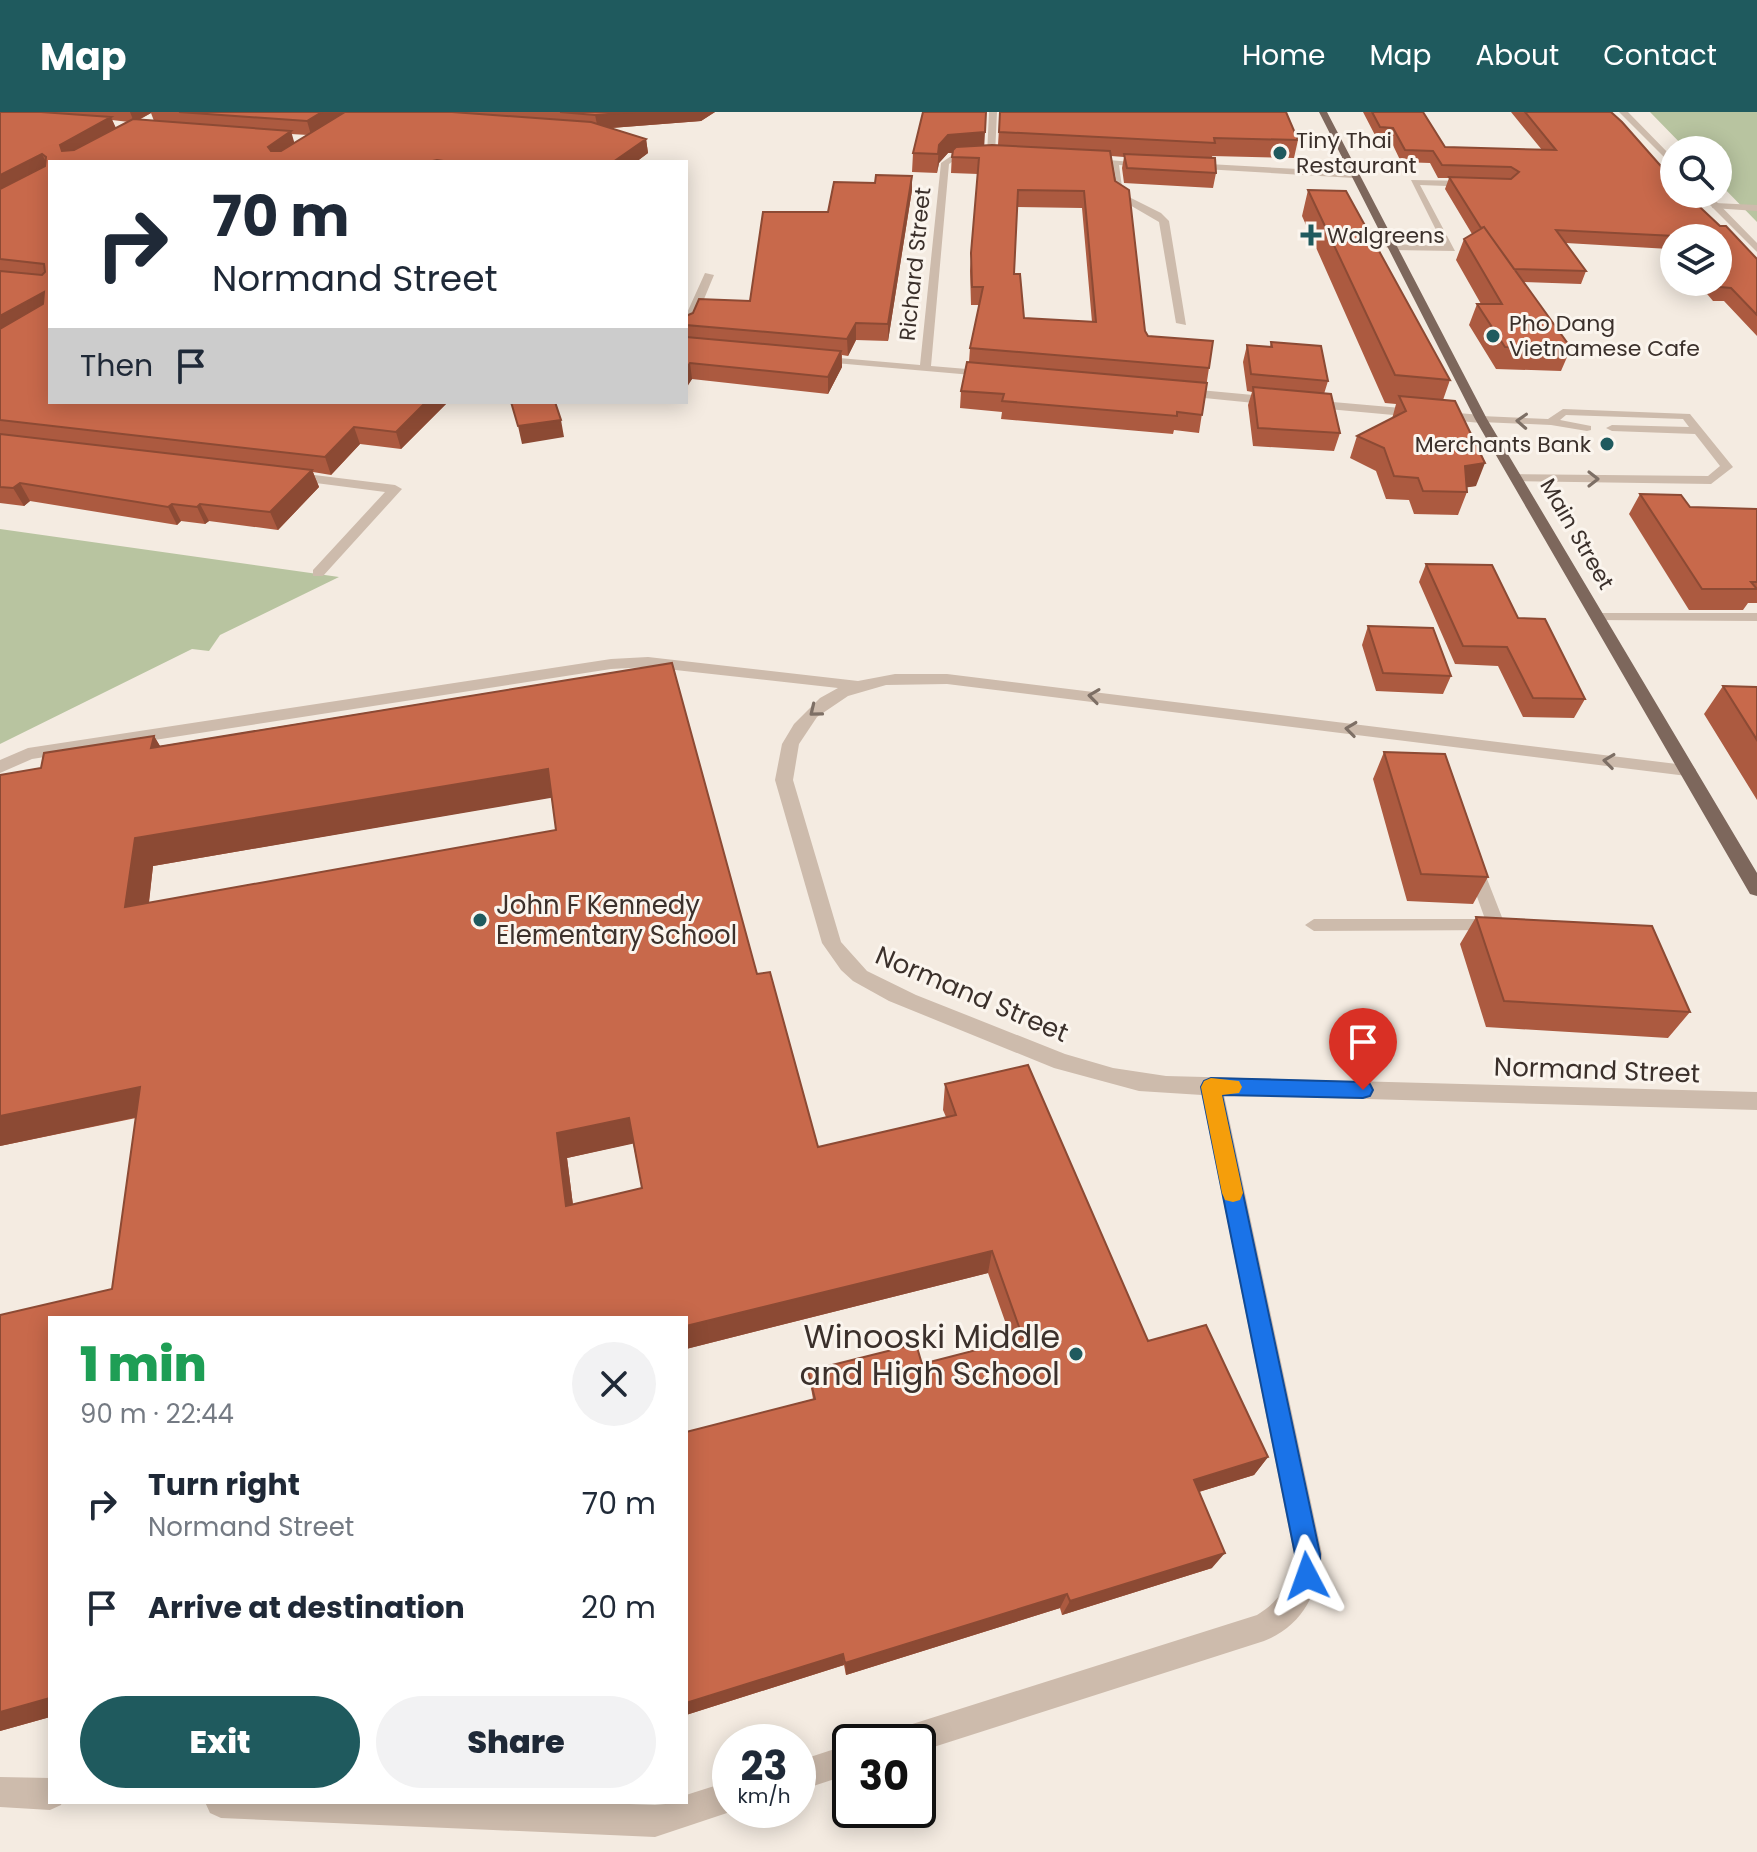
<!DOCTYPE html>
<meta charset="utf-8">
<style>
body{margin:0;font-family:Poppins,sans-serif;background:#f2f2f3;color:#1f2937;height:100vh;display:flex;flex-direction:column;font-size:30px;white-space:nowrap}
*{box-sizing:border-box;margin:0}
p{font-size:26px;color:#747a83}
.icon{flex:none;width:44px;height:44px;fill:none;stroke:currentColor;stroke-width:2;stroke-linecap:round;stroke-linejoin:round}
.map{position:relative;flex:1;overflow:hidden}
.side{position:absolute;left:48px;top:1204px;width:640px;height:488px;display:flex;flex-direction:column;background:#fff;border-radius:0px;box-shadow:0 4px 20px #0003}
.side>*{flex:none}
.hud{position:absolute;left:48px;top:48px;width:640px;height:244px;border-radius:0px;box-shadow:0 4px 20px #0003;background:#fff;color:#1f2937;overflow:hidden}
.tools{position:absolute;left:1660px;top:24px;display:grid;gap:16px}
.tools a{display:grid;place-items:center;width:72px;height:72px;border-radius:50%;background:#fff;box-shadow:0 4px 20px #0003;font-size:40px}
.speed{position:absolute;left:712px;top:1612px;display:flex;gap:16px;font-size:40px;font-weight:700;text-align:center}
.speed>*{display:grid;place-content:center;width:104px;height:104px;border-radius:50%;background:#fff;box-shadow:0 4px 20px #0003;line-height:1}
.speed small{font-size:20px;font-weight:400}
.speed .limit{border:4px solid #111;border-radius:12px;background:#fff;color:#111}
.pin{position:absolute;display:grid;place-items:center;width:68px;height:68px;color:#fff;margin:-82px -34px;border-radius:50% 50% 50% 0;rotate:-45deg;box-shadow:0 0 8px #0007}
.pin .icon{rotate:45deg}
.me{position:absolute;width:88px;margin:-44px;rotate:356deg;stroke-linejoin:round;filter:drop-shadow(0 0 6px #0008)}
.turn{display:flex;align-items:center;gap:28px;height:168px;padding:0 32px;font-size:36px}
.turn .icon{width:104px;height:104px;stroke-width:2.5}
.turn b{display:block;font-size:56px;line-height:68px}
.then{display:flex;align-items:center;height:76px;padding:0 32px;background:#0003;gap:16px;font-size:30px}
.round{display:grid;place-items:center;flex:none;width:84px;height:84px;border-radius:42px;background:#f2f2f3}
.headline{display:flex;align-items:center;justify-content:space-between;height:136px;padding:0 32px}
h1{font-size:48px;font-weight:800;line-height:60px;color:#1e9e55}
.action{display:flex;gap:16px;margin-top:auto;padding:16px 32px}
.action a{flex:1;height:92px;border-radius:48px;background:#1f5a5e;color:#fff;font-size:32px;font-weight:800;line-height:92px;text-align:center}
.action a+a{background:#f2f2f3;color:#1f2937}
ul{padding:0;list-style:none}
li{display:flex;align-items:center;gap:24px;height:104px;padding:0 32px}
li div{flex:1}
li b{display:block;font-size:30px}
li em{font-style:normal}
header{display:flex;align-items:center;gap:48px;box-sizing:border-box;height:112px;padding:0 40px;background:#1f5a5e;color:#fff}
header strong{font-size:38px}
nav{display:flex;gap:44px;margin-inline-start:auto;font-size:28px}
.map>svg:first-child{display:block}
.green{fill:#b8c4a0}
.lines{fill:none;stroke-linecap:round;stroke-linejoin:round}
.service{fill:#cdbbac;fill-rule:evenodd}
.minor{fill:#cdbbac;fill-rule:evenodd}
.primary{fill:#7d675c;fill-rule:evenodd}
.wall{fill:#ac5a40;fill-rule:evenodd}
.shaded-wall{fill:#8c4a34}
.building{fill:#c8694b;stroke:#8c4a34;stroke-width:2;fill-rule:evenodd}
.oneway{stroke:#7d6f65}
.route{fill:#1a73e8;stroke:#114b97;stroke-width:2}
.slow{fill:#f59e0b}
.poi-dot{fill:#1f5a5e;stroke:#fbf5ee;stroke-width:3}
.labels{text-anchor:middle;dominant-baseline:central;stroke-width:6;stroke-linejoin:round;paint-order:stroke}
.far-poi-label{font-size:22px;fill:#3b302b;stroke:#fbf5ee;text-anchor:start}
.far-street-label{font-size:22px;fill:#3b302b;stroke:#fbf5ee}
.poi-label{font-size:26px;fill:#3b302b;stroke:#fbf5ee;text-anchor:start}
.street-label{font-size:26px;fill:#3b302b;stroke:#fbf5ee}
.near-poi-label{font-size:32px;fill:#3b302b;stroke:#fbf5ee;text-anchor:end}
</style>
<header>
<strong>Map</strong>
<nav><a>Home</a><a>Map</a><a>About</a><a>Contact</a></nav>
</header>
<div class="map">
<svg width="1757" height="1740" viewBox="0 0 1757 1740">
<rect width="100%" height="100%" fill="#f4ebe1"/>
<!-- green -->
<path class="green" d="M1650,0H1757V110L1718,70V38H1687Z
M0,417L339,465L220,523L209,539L192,537L0,632Z"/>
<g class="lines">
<!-- service -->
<path class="service" d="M1715,91L1757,93V99L1712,96Z
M1563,297L1690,302L1733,355L1711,372L1515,369L1511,368V362L1708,364L1720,354L1695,322L1612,319L1606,316L1612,313L1689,315L1683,307L1566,303L1560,308L1591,314V318L1587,319L1551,313L1481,310L1475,307L1481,304L1548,307Z
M1598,501H1757V509L1593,508V502Z
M1474,748L1482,754L1505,813L1502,818L1314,819L1305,813L1314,807H1485L1466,754Z"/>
<!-- minor -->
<path class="minor" d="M989,0H997L995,43L991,46L987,43Z
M1619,0H1628L1674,47V55Z
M982,41V45L956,47L949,52L931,254L991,259L995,261V265L812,249V245L816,244L920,253L941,51L954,42Z
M1086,46L1154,52L1150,55L1119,53L1123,82L1161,101L1169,109L1186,213L1176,211L1159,110L1116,85L1110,53L1083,51Z
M1190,51L1354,60L1359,63L1354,66L1187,56Z
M1411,68L1473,69L1478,72L1473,75L1420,73L1455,139L1391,138L1386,135L1391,132L1444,134Z
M1699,82H1709L1757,131V140Z
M705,161L714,163L692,216L686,219V203Z
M1178,276L1274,285L1280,289L1274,293L1174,283L1172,280Z
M1310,288L1481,303L1487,307L1481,311L1306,295L1304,292Z
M290,360L395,373L402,377L323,464H313V458L385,380L285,367V361Z
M648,545L858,569L895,562H947L1693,654L1696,658L1687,664L947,572L886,573L848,584L817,605L799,632L793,668L841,830L867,859L916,883L1065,942L1113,956L1166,964L1757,980V998L1224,983L1322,1442C1318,1482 1302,1514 1264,1529L918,1640V1630H888L892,1619L903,1615L1257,1503C1282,1487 1291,1471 1294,1442L1202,983L1139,979L1054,956L889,889L853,869L841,858L822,831L775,668L782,632L794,612L820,586L838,576L648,555L611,557L32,647L0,661V648L28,636L611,547Z
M850,1632V1662L798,1679V1649Z
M0,1665L50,1666V1690H62L61,1693L50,1698L0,1695Z
M730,1669V1698H736L655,1725L221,1706L210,1701L205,1690H579L655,1693L686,1690V1683Z"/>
<!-- primary -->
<path class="primary" d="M1319,0H1327L1487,307L1757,761V784L1750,782L1475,307Z"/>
</g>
<!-- wall -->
<path class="wall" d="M0,0H715L701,9L611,16L646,27L648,41L636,50H50V290H448L401,337L360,332L331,363L313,360L319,375L278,418L209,409L205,412L181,409L177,413L30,389L24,394L0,391ZM151,1L154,9L139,8ZM112,8L129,10L116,16ZM291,22L308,23L294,31Z
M1000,0H1286L1298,28L1294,46L1212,44L1216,61L1213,76L1124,71L1122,56L1124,45L1111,44L1145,219L1148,224L1209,256L1199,321L1174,318L1173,322L1001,307L1002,300L960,296L961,279L969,250L970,236L979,193H971L970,159L978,62L951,61L952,41H948L939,51L937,61L912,60L913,41L984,33H998ZM1017,95L1082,96L1092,210L1024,206L1014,162Z
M1363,0H1423L1445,35L1542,38L1511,0H1611L1674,82L1757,147V224L1724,189H1713L1697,170H1718V126H1674V143L1669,137L1566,131L1586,159L1581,172L1523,170L1571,236L1561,259L1496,257L1469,213L1477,192H1481L1456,148L1464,127L1472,122L1445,77L1449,66H1438L1430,51L1401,50L1390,27H1377Z
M912,78L888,229L856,228L848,244L842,243V255L828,282L692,267L686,275V204L750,189L828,100Z
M1308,78L1450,268L1443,288L1476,374L1467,375V380L1458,403L1414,402L1409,388L1386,387L1376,359L1350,346L1357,324L1392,307L1396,292L1385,291L1302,104Z
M1271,230L1328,269L1324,282L1340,321L1334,339L1253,334L1248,293L1252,280L1247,279L1243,250L1247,233L1270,235Z
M1640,382L1690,395L1757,397V491H1748L1743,498H1689L1629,402Z
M1426,452L1518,506L1585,587L1574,606L1523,605L1498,554L1455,552L1419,470Z
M1368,514L1451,564L1443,582L1376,579L1362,533Z
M672,551L757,862L818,1035L946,1005L943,998L945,972L1148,1229L1268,1345L1254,1363L1199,1380L1212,1456L1062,1503L1060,1496L846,1563L844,1553L686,1603V1321L813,1287L808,1259L922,1252L1012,1229L988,1161L686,1237V1206H50V1605L0,1619V1203L112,1177L136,1006L0,1034V663L41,656L154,624L160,634ZM552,685L556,718L149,791L153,754ZM633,1031L642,1076L573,1093L567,1046Z
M1723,574L1757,575V688L1704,602Z
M1384,640L1488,765L1473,792L1407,789L1373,667Z
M1476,805L1690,900L1668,926L1486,915L1460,832Z"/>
<!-- shaded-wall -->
<path class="shaded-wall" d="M130,0H151V1L134,10Z
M322,0H347L311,23L307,9Z
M635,0H715L701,9L598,17L595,3Z
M111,5L117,19L67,47L60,33Z
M291,19L295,33L273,50L268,35Z
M985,20L984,38L948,41L939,51L937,61L939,33L948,23Z
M646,27L648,41L636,50H613Z
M42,42L49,56L0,82V63Z
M912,64V78L888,229V212Z
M44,180L50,192L0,225V204Z
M856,211V228L848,244L847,227Z
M841,239L842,255L828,282V265Z
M690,251L692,267L687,275L686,257Z
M426,290H448L401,337L396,320Z
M561,308L564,325L522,332L518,314Z
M354,315L360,332L331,363L325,345Z
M1485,351L1476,374L1456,377L1465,354Z
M312,358L319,375L278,418L270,400Z
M20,371L30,389L24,394L13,376Z
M172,392L181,409L177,413L168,395Z
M200,392L209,409L205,412L197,395Z
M154,624L170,651L151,636Z
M548,657L556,685L153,754L145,822L125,795L135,726Z
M140,975L161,1000L0,1034V1004Z
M629,1006L636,1031L567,1046L576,1117L566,1094L557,1021Z
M992,1139L988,1161L686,1237V1214Z
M1268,1345L1254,1363L1182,1385L1194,1368Z
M1225,1441L1212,1456L1062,1503L1070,1489Z
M1067,1482L1060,1496L846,1563L845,1551Z
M843,1542L844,1553L686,1603V1591Z
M50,1586V1605L0,1619V1600Z"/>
<!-- building -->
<path class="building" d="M0,0H41L111,5L60,33L62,39L74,38L133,7L291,19L268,35L271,39H281L345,0H452L591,10L646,27L613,50H450L437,48L428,50H50V290H426L396,320L354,315L325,345L0,308V217L43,192L44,180L0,204V159L42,163L45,160L44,152L0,147V77L45,54L46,45L42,42L0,63Z
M179,0H322L307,9Z
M560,0H635L595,3Z
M923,0H986L985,20L948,23L939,33L938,42L913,41Z
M1000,0H1286L1298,28L1214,26L1215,31L999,20Z
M1372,0H1423L1445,35L1556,38L1525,0H1611L1622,10L1674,69V82H1686L1720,114H1726L1757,147V203L1731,176L1720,175L1715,170H1718V126H1676L1675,124L1556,118L1586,159L1514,157L1484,115L1481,116L1449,65L1511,67L1519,60L1511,55L1442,53L1433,39L1405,38L1393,16L1380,15Z
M992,33L1110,39L1115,69L1129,78L1145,219L1148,224L1213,229L1209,256L970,236L983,175H972L971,141L979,46L952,45L953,38L956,35ZM1018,78L1084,79L1096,210L1024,206L1020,162H1014Z
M1124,42L1215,46L1216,61L1127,56Z
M876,63L912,64L888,212L856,211L847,227L686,213V204L693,201L699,187L750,189L763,100H828L834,70L875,71Z
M1308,78L1346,79L1450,268L1395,263Z
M1484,115L1571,236L1505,235L1477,192H1502L1464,127Z
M686,225L841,239L828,265L690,251L686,257Z
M1271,230L1321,234L1328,269L1251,262L1247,233L1272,235Z
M967,250L1207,271L1202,303L1177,300V304L1002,289L1004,282L961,279Z
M1253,275L1331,282L1340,321L1258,316Z
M1399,284L1455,289L1485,351L1465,354L1467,380L1423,379L1418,366L1394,364L1384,336L1357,324L1406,299Z
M511,290H555L561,308L518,314Z
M0,322L312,358L270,400L200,392L197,395L172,392L168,395L20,371L13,376L0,375Z
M1640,382L1681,383L1690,395L1757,397V470H1751L1757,477H1702Z
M1426,452L1492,453L1518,506L1545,507L1585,587L1533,586L1507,535L1463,534Z
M1368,514L1433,516L1451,564L1383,561Z
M672,551L757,862L770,860L818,1035L956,1003L945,972L1028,953L1148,1229L1206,1213L1268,1345L1194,1368L1225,1441L1070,1489L1067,1482L845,1551L843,1542L686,1591V1320L815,1287L808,1259L916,1232L922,1252L1023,1226L992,1139L686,1214V1206H50V1586L0,1600V1203L112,1177L140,975L0,1004V663L41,656L44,641L154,624L151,636ZM548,657L556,718L125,795L135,726ZM629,1006L642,1076L566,1094L557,1021Z
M1723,574L1757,575V628Z
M1384,640L1445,642L1488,765L1421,762Z
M1476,805L1652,814L1690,900L1504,889Z"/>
<!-- one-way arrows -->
<defs><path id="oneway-chevron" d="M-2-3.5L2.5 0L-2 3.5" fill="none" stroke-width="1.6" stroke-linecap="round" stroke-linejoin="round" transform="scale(2)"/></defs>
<g class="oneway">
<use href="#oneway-chevron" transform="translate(1522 309) rotate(-177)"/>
<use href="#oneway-chevron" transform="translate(1593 367)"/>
<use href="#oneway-chevron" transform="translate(1094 584) rotate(-172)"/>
<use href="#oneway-chevron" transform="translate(815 599) rotate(141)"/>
<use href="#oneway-chevron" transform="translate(1351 617) rotate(-173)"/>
<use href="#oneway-chevron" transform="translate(1609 649) rotate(-173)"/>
</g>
<!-- route -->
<path class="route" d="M1211,966L1363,970L1370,972L1373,978L1370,984L1363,986L1222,983L1320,1442V1464L1316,1473L1307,1477L1298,1473L1294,1464L1295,1442L1201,975L1204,969Z"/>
<!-- slow -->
<path class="slow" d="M1211,966L1239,969L1242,975L1239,981L1222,983L1243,1081L1240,1088L1233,1090L1225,1088L1222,1081L1201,975L1204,969Z"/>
<!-- markers -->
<g class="poi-dot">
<circle cx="1280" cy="41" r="8"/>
<path d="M1307 111h8v8h8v8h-8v8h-8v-8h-8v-8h8z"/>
<circle cx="1493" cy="224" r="8"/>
<circle cx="1607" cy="332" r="8"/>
<circle cx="480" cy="808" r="8"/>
<circle cx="1076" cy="1242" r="8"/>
</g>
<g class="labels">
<!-- far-poi labels -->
<g class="far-poi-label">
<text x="1296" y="28">Tiny Thai<tspan x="1296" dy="25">Restaurant</tspan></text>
<text x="1327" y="123">Walgreens</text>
<text x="1509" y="211">Pho Dang<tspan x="1509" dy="25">Vietnamese Cafe</tspan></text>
<text x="1591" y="332" text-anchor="end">Merchants Bank</text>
</g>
<!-- far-street labels -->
<g class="far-street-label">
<text transform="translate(915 152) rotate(-84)">Richard Street</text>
<text transform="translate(1577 422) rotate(60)">Main Street</text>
</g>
<!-- poi labels -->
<g class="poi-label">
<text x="496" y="793">John F Kennedy<tspan x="496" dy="30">Elementary School</tspan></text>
</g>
<!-- street labels -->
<g class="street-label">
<text transform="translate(972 882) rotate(23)">Normand Street</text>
<text transform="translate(1597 958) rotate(2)">Normand Street</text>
</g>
<!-- near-poi labels -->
<g class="near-poi-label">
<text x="1060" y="1224">Winooski Middle<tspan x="1060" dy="37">and High School</tspan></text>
</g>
</g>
</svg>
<div class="tools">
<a><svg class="icon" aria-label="search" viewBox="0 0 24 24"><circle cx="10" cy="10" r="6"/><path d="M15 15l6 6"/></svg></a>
<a><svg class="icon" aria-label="layers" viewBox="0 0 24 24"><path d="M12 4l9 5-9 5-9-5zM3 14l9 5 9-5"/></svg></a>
</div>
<div class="speed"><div>23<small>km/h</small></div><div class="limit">30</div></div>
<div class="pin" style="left:1363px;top:978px;background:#d93025"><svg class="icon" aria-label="arrive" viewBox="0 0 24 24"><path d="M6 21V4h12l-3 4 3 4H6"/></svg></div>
<svg class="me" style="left:1307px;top:1464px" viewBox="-20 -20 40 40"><path d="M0-17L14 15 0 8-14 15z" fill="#1a73e8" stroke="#fff" stroke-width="4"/></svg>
<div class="hud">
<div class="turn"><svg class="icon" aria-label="right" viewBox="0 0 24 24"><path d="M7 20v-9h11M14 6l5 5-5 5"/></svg><div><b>70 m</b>Normand Street</div></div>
<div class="then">Then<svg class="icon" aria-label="arrive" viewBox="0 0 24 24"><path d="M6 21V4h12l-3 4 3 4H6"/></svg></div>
</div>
<section class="side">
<div class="headline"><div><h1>1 min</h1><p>90 m · 22:44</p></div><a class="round"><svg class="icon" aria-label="close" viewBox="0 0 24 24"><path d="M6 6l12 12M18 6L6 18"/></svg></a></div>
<ul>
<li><svg class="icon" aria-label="right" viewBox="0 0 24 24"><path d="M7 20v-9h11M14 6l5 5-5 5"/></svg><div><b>Turn right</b><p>Normand Street</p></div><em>70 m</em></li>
<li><svg class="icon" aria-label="arrive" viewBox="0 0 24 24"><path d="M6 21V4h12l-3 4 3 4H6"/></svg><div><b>Arrive at destination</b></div><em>20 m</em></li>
</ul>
<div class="action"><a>Exit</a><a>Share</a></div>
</section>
</div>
